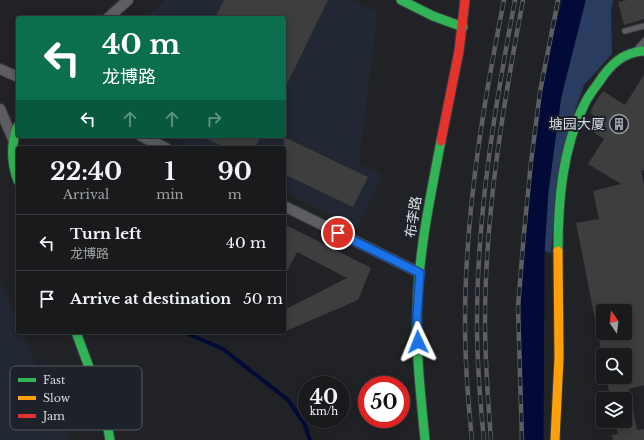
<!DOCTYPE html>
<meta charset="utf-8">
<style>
body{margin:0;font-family:"Libre Baskerville","Noto Sans SC",serif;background:#252729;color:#f1f3f6;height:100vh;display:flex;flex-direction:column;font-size:15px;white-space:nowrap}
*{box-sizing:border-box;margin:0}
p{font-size:13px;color:#9fa1a3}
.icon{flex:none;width:22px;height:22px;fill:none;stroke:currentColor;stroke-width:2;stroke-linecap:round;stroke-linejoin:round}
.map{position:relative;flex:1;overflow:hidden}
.drawer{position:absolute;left:16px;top:146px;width:270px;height:188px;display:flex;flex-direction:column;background:#181a1c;border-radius:4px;box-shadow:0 2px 10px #0003,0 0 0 1px #36383b}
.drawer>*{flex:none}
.banner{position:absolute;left:16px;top:16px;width:270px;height:122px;border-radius:4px;box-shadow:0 2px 10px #0003,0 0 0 1px #36383b;background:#0b6e4f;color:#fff;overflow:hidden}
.needle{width:26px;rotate:346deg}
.tools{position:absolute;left:596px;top:304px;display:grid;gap:8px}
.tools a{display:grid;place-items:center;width:36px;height:36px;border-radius:4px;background:#181a1c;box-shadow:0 2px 10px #0003,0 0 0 1px #36383b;font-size:20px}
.speed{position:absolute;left:298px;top:376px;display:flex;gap:8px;font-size:20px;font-weight:700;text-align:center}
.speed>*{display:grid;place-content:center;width:52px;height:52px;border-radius:50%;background:#181a1c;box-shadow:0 2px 10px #0003,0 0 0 1px #36383b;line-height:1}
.speed small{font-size:10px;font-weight:400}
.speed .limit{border:6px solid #d22;background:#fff;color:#111}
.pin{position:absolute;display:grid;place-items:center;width:34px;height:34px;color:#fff;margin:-17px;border:2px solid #fff;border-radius:50%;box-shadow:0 1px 4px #0007}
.me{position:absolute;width:44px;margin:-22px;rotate:358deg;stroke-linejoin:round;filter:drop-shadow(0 0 3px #0008)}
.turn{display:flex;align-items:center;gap:14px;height:84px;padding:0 20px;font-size:18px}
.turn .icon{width:52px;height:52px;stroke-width:2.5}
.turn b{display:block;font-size:28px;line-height:34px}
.lanes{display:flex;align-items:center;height:38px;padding:0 20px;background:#0003;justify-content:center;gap:20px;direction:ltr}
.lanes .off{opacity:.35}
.eta{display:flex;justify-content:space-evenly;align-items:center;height:68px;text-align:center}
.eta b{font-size:24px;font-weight:700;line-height:28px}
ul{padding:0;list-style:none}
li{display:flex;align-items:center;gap:12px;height:56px;padding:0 20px;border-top:1px solid #36383b}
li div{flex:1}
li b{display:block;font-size:15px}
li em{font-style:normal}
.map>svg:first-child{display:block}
.built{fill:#212733}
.green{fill:#2a3c5f}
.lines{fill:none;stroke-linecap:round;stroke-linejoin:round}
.stream{stroke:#030a38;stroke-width:4}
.river{stroke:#030a38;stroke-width:23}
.building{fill:#3e3e3f;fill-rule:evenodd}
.lane-casing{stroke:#3b3e41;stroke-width:7}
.street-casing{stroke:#3b3e41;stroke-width:12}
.fast-casing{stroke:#3b3e41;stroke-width:11}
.slow-casing{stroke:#3b3e41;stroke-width:11}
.jam-casing{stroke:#3b3e41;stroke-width:11}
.lane{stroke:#5d5e62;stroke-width:5}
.street{stroke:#5d5e62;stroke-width:10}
.fast{stroke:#30b455;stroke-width:9}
.slow{stroke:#ff9f0a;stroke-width:9}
.jam{stroke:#e5322d;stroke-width:9}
.rail-casing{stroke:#5c5e62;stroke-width:4.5}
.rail{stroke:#1d2129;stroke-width:3;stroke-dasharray:9;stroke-linecap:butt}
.route-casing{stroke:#114b97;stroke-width:10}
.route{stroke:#1a73e8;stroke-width:7}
.labels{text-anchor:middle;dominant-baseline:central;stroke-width:4;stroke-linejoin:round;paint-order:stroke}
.poi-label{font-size:14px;fill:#d9dce2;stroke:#1d2129;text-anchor:end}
.street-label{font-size:14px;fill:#d9dce2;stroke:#1d2129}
.key{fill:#1d2129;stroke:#555960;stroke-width:1}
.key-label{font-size:11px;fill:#d9dce2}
</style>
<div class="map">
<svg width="644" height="440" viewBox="0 0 644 440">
<rect width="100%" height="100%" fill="#202226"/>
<!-- built -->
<path class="built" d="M165,0H353L378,12L359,163L383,175L357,228L284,192V148H192L168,136H284V18H145Z
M0,281L18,322V332H22L69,440H0Z"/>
<!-- green -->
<path class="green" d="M583,0H613L611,10L612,54L584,85L566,136L556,193L551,253L539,249L558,113Z"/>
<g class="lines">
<!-- stream -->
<path class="stream" d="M184,332L223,349L288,400L304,423L310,440"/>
<!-- river -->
<path class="river" d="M532,440L533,254L537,191L550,95L574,0"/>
</g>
<!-- building -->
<path class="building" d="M224,0H328L284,90V18H215Z
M627,0H644V19L624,25L618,2Z
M644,75V170L641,171L644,184V385L629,389L637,430L644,429V440H613L612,435L618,434L615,421H625V399H611L606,377H625V355H602L576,223L599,219L593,191L621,184L588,164L604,139L590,130L598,118L590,113L593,106L603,91L625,105ZM603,311H625V333H603Z
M201,136H261L255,148H226Z
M284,137L368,177L353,207L284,174Z
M284,224L371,268L358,300L284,332V310L347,278L297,252L284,277Z"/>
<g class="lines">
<!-- lane casing -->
<g class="lane-casing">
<path id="lane" d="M625,31L644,26
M638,48L644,41"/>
</g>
<!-- street casing -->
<g class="street-casing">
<path id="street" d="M108,18L128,0
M0,69L18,77
M0,109L13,139
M141,136L166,148
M284,206L420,273"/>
</g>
<!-- fast casing -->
<g class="fast-casing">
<path id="fast" d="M401,0L433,16L463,27
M18,126C10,145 11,162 18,181
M558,251C558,202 562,148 585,103C589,95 594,89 599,82C610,65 623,52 644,51
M76,332L104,408L110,440
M425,440C421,398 416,355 417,313C418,255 430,198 441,141"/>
</g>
<!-- slow casing -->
<g class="slow-casing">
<path id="slow" d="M555,440L559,358L558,251"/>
</g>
<!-- jam casing -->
<g class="jam-casing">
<path id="jam" d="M441,141L459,51L465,0"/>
</g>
<!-- lane -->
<use href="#lane" class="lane"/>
<!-- street -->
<use href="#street" class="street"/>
<!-- fast -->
<use href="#fast" class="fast"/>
<!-- slow -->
<use href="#slow" class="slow"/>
<!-- jam -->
<use href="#jam" class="jam"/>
<!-- rail casing -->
<g class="rail-casing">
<path id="rail" d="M472,440C468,401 465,361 465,322C465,214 483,106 504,0
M484,440C480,401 477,361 477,322C477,214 495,106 515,0
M491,440C488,401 485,361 485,322C485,214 503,106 523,0
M522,440L518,307L524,233L531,162L540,92L558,0"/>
</g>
<!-- rail -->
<use href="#rail" class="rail"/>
</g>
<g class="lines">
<!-- route casing -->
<g class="route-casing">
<path id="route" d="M338,233L420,273L417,315L418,342"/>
</g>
<!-- route -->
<use href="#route" class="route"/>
</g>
<!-- icons -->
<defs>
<g id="building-ring" transform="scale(1)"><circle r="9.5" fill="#1d2129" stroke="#989ba0" stroke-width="1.5"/><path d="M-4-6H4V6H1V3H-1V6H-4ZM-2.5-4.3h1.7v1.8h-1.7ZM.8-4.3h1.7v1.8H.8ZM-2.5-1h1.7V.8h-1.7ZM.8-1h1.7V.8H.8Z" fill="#989ba0"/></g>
</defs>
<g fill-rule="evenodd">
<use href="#building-ring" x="619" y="124"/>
</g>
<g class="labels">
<!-- poi labels -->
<g class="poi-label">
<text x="605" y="124">塘园大厦</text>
</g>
<!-- street labels -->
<g class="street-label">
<text transform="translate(413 217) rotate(-81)">布李路</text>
</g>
</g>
<!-- legend -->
<rect x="10" y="366" width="132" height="64" rx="6" class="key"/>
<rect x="18" y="378" width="18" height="4" fill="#30b455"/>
<rect x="18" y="396" width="18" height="4" fill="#ff9f0a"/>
<rect x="18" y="414" width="18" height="4" fill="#e5322d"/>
<g class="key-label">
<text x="43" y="384">Fast</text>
<text x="43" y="402">Slow</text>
<text x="43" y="420">Jam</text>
</g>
</svg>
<div class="tools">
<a><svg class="needle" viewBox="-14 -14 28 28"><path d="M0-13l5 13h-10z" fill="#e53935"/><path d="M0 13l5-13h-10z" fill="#9fa1a3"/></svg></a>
<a><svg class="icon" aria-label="search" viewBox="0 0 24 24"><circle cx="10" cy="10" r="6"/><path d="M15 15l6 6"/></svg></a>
<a><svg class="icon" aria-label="layers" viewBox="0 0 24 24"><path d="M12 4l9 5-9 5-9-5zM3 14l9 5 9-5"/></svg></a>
</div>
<div class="speed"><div>40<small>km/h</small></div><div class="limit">50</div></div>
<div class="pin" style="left:338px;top:233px;background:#d93025"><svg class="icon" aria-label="arrive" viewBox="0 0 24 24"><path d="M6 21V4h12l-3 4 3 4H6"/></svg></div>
<svg class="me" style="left:418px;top:342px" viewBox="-20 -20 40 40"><path d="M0-17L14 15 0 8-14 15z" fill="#1a73e8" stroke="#fff" stroke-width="4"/></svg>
<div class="banner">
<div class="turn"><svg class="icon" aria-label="left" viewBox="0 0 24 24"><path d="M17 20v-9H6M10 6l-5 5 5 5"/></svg><div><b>40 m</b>龙博路</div></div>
<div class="lanes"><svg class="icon" aria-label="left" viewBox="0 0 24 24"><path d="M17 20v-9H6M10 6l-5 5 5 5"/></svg><svg class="icon off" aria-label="ahead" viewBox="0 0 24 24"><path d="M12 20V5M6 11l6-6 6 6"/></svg><svg class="icon off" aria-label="ahead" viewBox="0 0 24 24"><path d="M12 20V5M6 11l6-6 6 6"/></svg><svg class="icon off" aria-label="right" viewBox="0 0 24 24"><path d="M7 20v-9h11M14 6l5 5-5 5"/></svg></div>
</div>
<section class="drawer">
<div class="eta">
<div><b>22:40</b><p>Arrival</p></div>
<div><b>1</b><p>min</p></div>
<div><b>90</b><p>m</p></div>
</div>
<ul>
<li><svg class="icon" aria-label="left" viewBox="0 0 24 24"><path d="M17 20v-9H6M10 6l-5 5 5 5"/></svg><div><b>Turn left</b><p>龙博路</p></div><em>40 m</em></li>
<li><svg class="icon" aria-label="arrive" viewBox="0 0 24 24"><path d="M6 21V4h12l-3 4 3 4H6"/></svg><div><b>Arrive at destination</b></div><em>50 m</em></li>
</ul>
</section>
</div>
